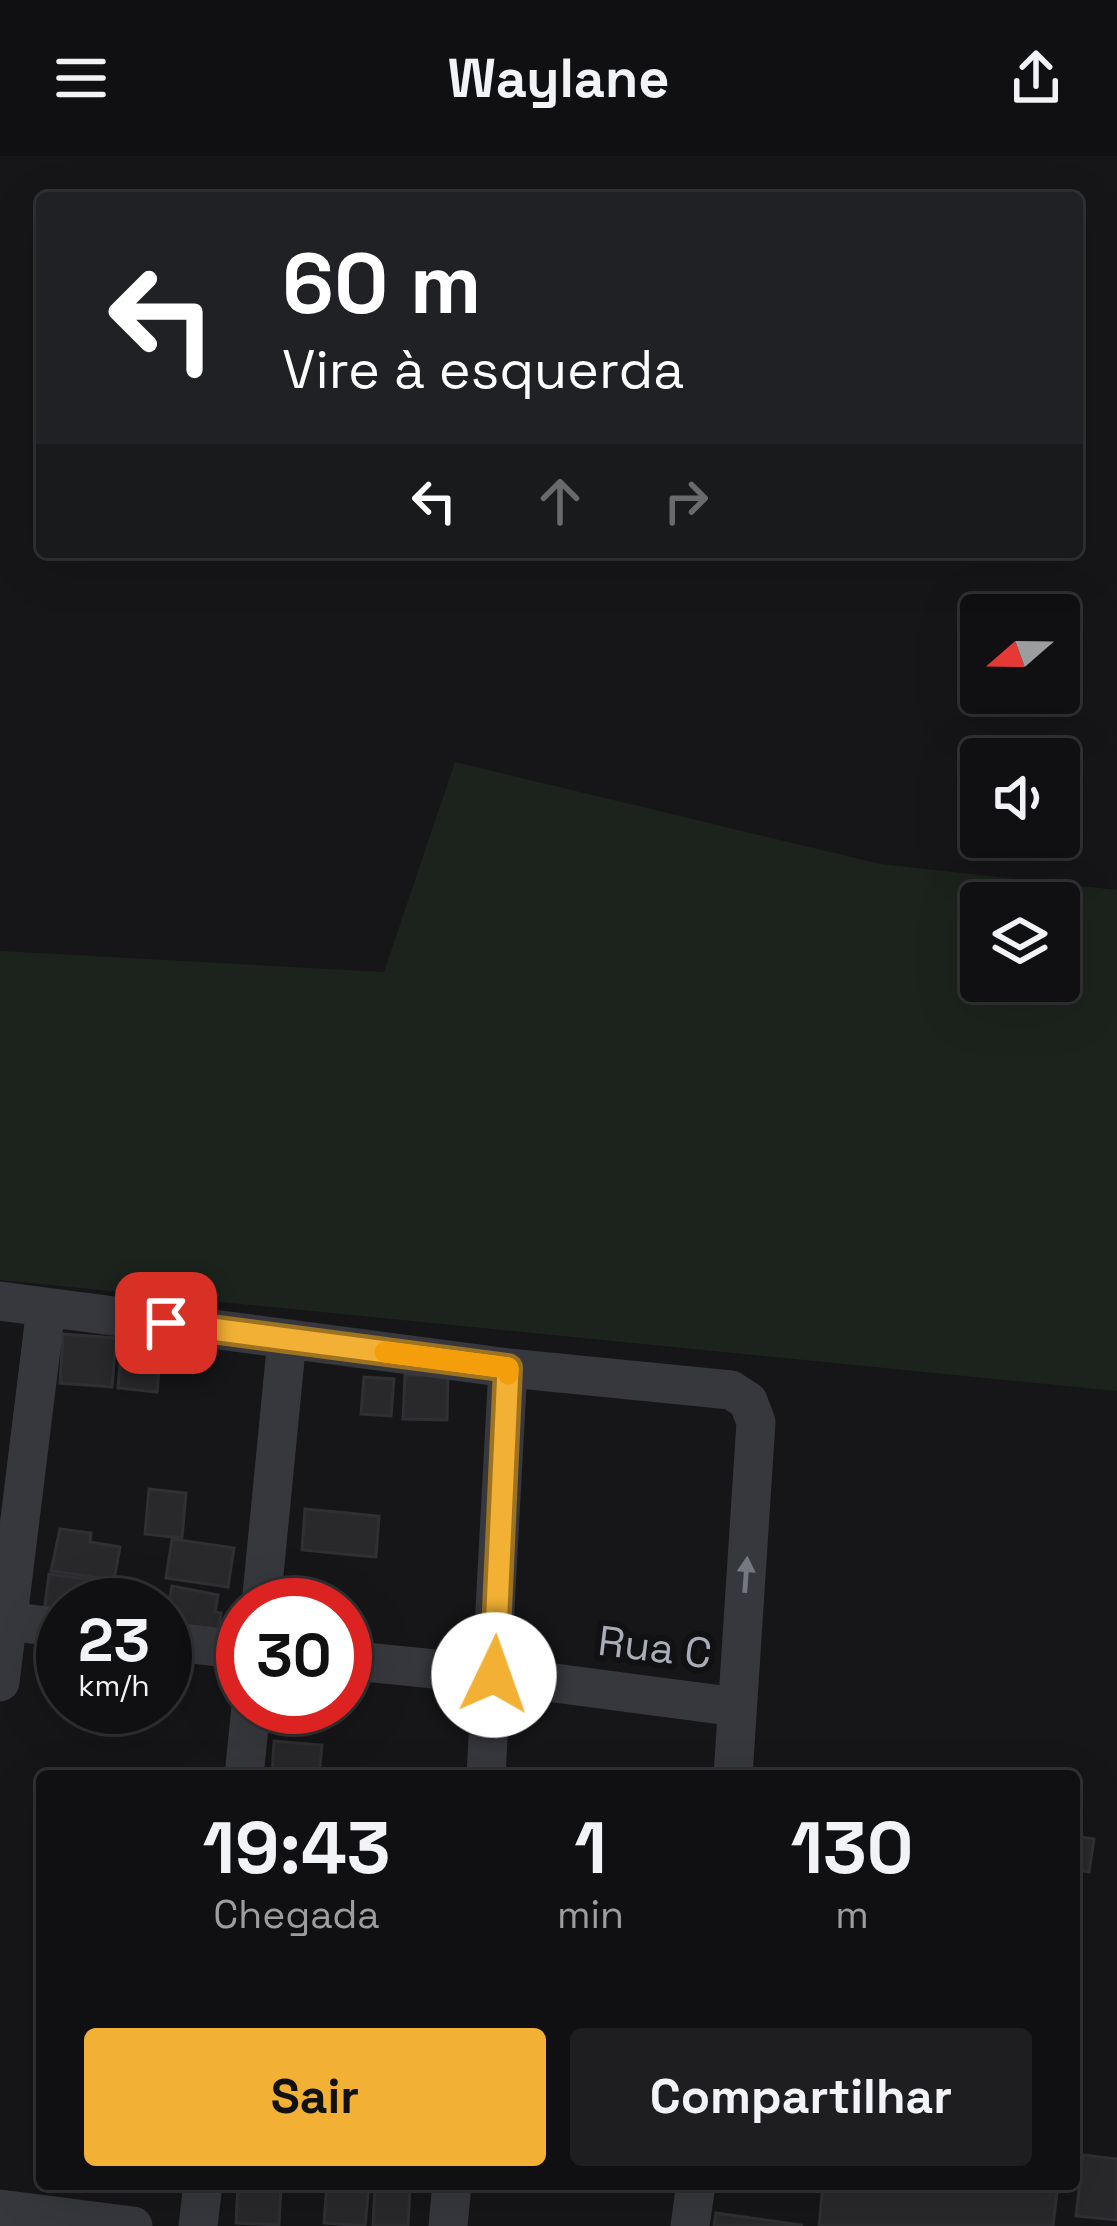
<!DOCTYPE html>
<html lang="pt">
<meta charset="utf-8">
<style>
body{margin:0;font-family:"Space Grotesk",sans-serif;background:#1e1e20;color:#f1f3f6;height:100vh;display:flex;flex-direction:column;font-size:45px;white-space:nowrap}
*{box-sizing:border-box;margin:0}
p{font-size:39px;color:#9c9d9f}
.icon{flex:none;width:66px;height:66px;fill:none;stroke:currentColor;stroke-width:2;stroke-linecap:round;stroke-linejoin:round}
.map{position:relative;flex:1;overflow:hidden}
.side{position:absolute;left:36px;top:1614px;width:1044px;height:420px;display:flex;flex-direction:column;background:#101012;border-radius:12px;box-shadow:0 12px 48px #0002,0 0 0 3px #303032}
.side>*{flex:none}
.top-card{position:absolute;left:36px;top:36px;width:1047px;height:366px;border-radius:12px;box-shadow:0 12px 48px #0002,0 0 0 3px #303032;background:#202124;color:#fff;overflow:hidden}
.needle{width:78px;rotate:250deg}
.buttons{position:absolute;left:960px;top:438px;display:grid;gap:24px}
.buttons a{display:grid;place-items:center;width:120px;height:120px;border-radius:12px;background:#101012;box-shadow:0 12px 48px #0002,0 0 0 3px #303032;font-size:60px}
.speed{position:absolute;left:36px;top:1422px;display:flex;gap:24px;font-size:60px;font-weight:700;text-align:center}
.speed>*{display:grid;place-content:center;width:156px;height:156px;border-radius:50%;background:#101012;box-shadow:0 12px 48px #0002,0 0 0 3px #303032;line-height:1}
.speed small{font-size:30px;font-weight:400}
.speed .limit{border:18px solid #d22;background:#fff;color:#111}
.pin{position:absolute;display:grid;place-items:center;width:102px;height:102px;color:#fff;margin:-51px;border-radius:24px;box-shadow:0 6px 18px #0006}
.me{position:absolute;width:132px;margin:-66px;rotate:3deg;stroke-linejoin:round;filter:drop-shadow(0 0 9px #0008)}
.turn{display:flex;align-items:center;gap:42px;height:252px;padding:0 48px;font-size:54px}
.turn .icon{width:156px;height:156px;stroke-width:2.5}
.turn b{display:block;font-size:84px;line-height:102px}
.lanes{display:flex;align-items:center;height:114px;padding:0 48px;background:#0003;justify-content:center;gap:60px;direction:ltr}
.lanes .off{opacity:.35}
.eta{display:flex;justify-content:space-evenly;align-items:center;height:204px;text-align:center}
.eta b{font-size:72px;font-weight:800;line-height:84px}
.action{display:flex;gap:24px;margin-top:auto;padding:24px 48px}
.action a{flex:1;height:138px;border-radius:12px;background:#f2b134;color:#111;font-size:48px;font-weight:800;line-height:138px;text-align:center}
.action a+a{background:#1e1e20;color:#f1f3f6}
header{display:flex;justify-content:space-between;align-items:center;height:156px;padding:0 48px;background:#101012;font-size:54px;font-weight:800}
.map>svg:first-child{display:block}
.green{fill:#1c231d;fill-rule:evenodd}
.building{fill:#29292c;stroke:#303034;stroke-width:3}
.lines{fill:none;stroke-linecap:round;stroke-linejoin:round}
.minor{stroke:#37383d;stroke-width:39}
.oneway{fill:#757881}
.route-casing{stroke:#9d7322;stroke-width:30}
.route{stroke:#f2b134;stroke-width:21}
.slow{stroke:#f59e0b;stroke-width:21}
.labels{text-anchor:middle;dominant-baseline:central;stroke-width:12;stroke-linejoin:round;paint-order:stroke}
.street-label{font-size:42px;fill:#a8adb8;stroke:#111113}
</style>
<header><svg class="icon" aria-label="menu" viewBox="0 0 24 24"><path d="M4 6h16M4 12h16M4 18h16"/></svg>Waylane<svg class="icon" aria-label="share" viewBox="0 0 24 24"><path d="M12 15V3M7 8l5-5 5 5M5 13v7h14v-7"/></svg></header>
<div class="map">
<svg width="1117" height="2070" viewBox="0 0 1117 2070">
<rect width="100%" height="100%" fill="#161618"/>
<!-- green -->
<path class="green" d="M455,606L880,708L1117,734V1235L0,1124V795L384,816ZM981,747H1059V825H981Z"/>
<!-- building -->
<path class="building" d="M63,1178L116,1182L112,1231L60,1227Z
M122,1186L161,1190L157,1236L118,1232Z
M405,1219L448,1220L447,1264L403,1263Z
M364,1221L394,1223L391,1260L361,1258Z
M149,1333L186,1337L182,1382L145,1378Z
M305,1353L379,1360L376,1401L302,1394Z
M60,1373L91,1377L90,1386L120,1391L114,1424L51,1415Z
M172,1383L234,1392L228,1431L166,1422Z
M49,1418L100,1425L97,1449H63V1458L44,1456Z
M103,1425L144,1431L142,1449H99Z
M172,1430L218,1439L215,1456L221,1457L217,1482L165,1467Z
M274,1585L322,1589L319,1620H272Z
M1074,1680L1094,1683L1089,1716L1074,1713Z
M1083,1999L1117,2003V2064L1076,2060Z
M238,2028H281L279,2069L236,2067Z
M327,2028H369L365,2070L324,2067Z
M823,2028H1058L1053,2070H819Z
M375,2030L410,2031L408,2070H373Z
M716,2057L801,2069L800,2070H714Z"/>
<g class="lines">
<!-- minor -->
<path class="minor" d="M0,1145L508,1212L731,1234L748,1245L756,1266L733,1620
M261,1449L287,1183
M7,1465L63,1472
M165,1485L243,1494
M345,1504L494,1519L737,1551
M0,1526L46,1152
M244,1620L251,1551
M486,1620L508,1212
M0,2053L133,2070
M198,2070L203,2028
M448,2070L452,2028
M690,2070L696,2028"/>
</g>
<!-- one-way arrows -->
<defs><path id="oneway-solid" d="M-6-.8H1V-3.2L6.5 0L1 3.2V.8H-6Z" transform="scale(3)"/></defs>
<use class="oneway" href="#oneway-solid" transform="translate(746 1419) rotate(-86)"/>
<g class="lines">
<!-- route casing -->
<g class="route-casing">
<path id="route" d="M166,1167L508,1212L494,1519"/>
</g>
<!-- route -->
<use href="#route" class="route"/>
<!-- slow -->
<path class="slow" d="M385,1196L508,1212V1218"/>
</g>
<g class="labels">
<!-- street labels -->
<g class="street-label">
<text transform="translate(655 1491) rotate(7)">Rua C</text>
</g>
</g>
</svg>
<div class="buttons">
<a><svg class="needle" viewBox="-14 -14 28 28"><path d="M0-13l5 13h-10z" fill="#e53935"/><path d="M0 13l5-13h-10z" fill="#9c9d9f"/></svg></a>
<a><svg class="icon" aria-label="sound" viewBox="0 0 24 24"><path d="M4 9h4l5-4v14l-5-4H4zM17 9q2 3 0 6"/></svg></a>
<a><svg class="icon" aria-label="layers" viewBox="0 0 24 24"><path d="M12 4l9 5-9 5-9-5zM3 14l9 5 9-5"/></svg></a>
</div>
<div class="speed"><div>23<small>km/h</small></div><div class="limit">30</div></div>
<div class="pin" style="left:166px;top:1167px;background:#d93025"><svg class="icon" aria-label="arrive" viewBox="0 0 24 24"><path d="M6 21V4h12l-3 4 3 4H6"/></svg></div>
<svg class="me" style="left:494px;top:1519px" viewBox="-20 -20 40 40"><circle r="19" fill="#fff"/><path d="M0-13L10 11 0 6-10 11z" fill="#f2b134"/></svg>
<div class="top-card">
<div class="turn"><svg class="icon" aria-label="left" viewBox="0 0 24 24"><path d="M17 20v-9H6M10 6l-5 5 5 5"/></svg><div><b>60 m</b>Vire à esquerda</div></div>
<div class="lanes"><svg class="icon" aria-label="left" viewBox="0 0 24 24"><path d="M17 20v-9H6M10 6l-5 5 5 5"/></svg><svg class="icon off" aria-label="ahead" viewBox="0 0 24 24"><path d="M12 20V5M6 11l6-6 6 6"/></svg><svg class="icon off" aria-label="right" viewBox="0 0 24 24"><path d="M7 20v-9h11M14 6l5 5-5 5"/></svg></div>
</div>
<section class="side">
<div class="eta">
<div><b>19:43</b><p>Chegada</p></div>
<div><b>1</b><p>min</p></div>
<div><b>130</b><p>m</p></div>
</div>
<div class="action"><a>Sair</a><a>Compartilhar</a></div>
</section>
</div>
